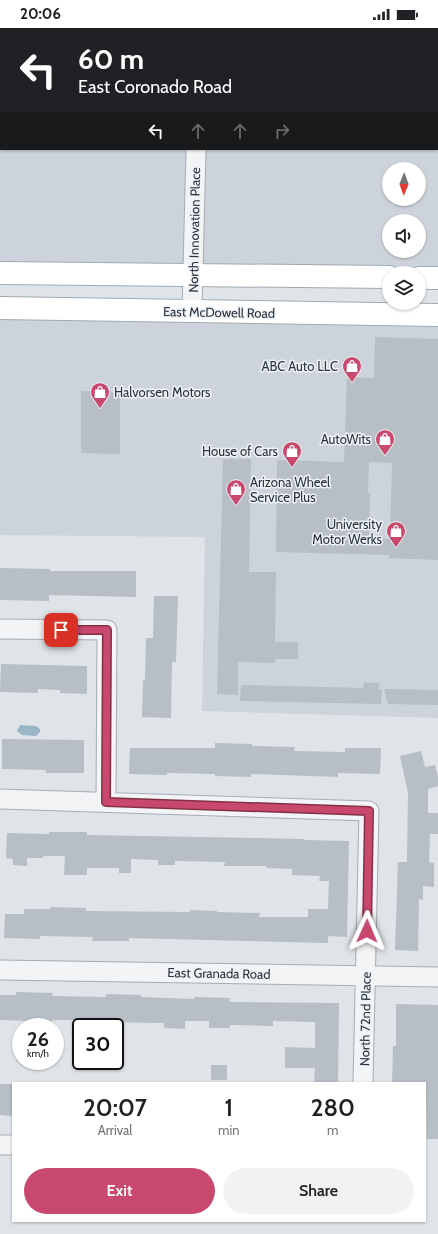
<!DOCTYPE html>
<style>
body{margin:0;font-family:Cabin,sans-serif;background:#f2f2f2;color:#202124;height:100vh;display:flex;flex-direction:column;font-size:15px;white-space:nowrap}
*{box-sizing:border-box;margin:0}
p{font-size:13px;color:#757577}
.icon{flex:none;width:22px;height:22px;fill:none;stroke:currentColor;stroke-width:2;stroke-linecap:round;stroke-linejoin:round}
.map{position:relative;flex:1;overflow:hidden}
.side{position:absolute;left:12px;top:1054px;width:414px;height:140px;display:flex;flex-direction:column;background:#fff;border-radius:0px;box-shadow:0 1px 3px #0004}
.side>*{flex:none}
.guide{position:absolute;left:0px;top:0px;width:438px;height:122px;box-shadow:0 1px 3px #0004;background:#202124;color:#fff;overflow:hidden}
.needle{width:26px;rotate:181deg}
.controls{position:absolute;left:382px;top:134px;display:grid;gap:8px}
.controls a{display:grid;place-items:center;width:44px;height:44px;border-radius:50%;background:#fff;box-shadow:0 1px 3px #0004;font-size:20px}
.speed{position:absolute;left:12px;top:990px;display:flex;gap:8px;font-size:20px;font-weight:700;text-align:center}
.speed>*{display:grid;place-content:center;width:52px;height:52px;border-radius:50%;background:#fff;box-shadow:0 1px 3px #0004;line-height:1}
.speed small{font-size:10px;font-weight:400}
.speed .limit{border:2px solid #111;border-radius:6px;background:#fff;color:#111}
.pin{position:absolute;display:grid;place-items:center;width:34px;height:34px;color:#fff;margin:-17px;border-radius:8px;box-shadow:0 2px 6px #0006}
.me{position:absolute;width:44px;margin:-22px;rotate:1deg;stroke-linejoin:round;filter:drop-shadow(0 0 3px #0008)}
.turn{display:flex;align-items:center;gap:14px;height:84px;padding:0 12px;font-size:18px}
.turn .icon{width:52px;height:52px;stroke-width:2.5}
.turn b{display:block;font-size:28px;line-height:34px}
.lanes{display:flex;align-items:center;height:38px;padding:0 12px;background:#0003;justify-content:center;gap:20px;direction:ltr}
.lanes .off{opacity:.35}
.eta{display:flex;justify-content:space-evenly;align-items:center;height:68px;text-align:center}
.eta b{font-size:24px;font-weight:600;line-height:28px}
.cta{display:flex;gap:8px;margin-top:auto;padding:8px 12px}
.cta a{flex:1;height:46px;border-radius:24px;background:#c9486e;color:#fff;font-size:16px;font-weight:600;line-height:46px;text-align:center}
.cta a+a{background:#f2f2f2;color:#202124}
.status{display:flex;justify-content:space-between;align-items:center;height:28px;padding:0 20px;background:#fff;direction:ltr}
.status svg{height:11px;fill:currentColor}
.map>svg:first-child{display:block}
.built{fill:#cdd3da;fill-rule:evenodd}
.water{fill:#9bb7c7}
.building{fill:#b7bec5;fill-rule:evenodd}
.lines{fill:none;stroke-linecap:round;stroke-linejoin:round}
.minor-casing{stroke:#a5acb2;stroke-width:21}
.major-casing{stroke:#9faab3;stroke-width:24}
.minor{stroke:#f2f4f6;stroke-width:19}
.major{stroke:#fff;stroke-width:22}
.route-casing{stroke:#832f48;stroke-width:10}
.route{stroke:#c9486e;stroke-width:7}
.labels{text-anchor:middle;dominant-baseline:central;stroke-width:3;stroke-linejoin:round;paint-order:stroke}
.street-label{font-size:13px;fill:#29343f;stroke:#eff3f6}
.poi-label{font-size:13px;fill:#29343f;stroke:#eff3f6;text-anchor:end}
</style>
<div class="status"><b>20:06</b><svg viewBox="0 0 49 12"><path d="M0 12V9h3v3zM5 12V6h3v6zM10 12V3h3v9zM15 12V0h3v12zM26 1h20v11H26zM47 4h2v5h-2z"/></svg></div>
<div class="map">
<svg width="438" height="1206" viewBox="0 0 438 1206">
<rect width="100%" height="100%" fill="#dfe4e8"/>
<!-- built -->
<path class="built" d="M0,0H438V239L0,236ZM1,1H437V121H1ZM389,141H419V171H389ZM389,193H419V223H389Z
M0,291L438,299V690L202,683L205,509L0,507Z"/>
<!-- water -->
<path class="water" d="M20,697L36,698L40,701V704L36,708L22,707L17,703Z"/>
<!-- building -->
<path class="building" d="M375,309L438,311V532L389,530V527L276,524L277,432L344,434L347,349L374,350ZM369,434L392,435L390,511L369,510L370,465H368Z
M81,363L120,364V426L81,425Z
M223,431H251L249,544H276L275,614H298V631H275V635L238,634V667L217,666Z
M0,540L50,541V543H136V569L49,567V573L0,572Z
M154,568H178L176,634H172L171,690L142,689L143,652H145L146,610H153Z
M1,636L87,638V666L60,665V662L38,661V665L0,664Z
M364,654L379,655V661H382L381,676L240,673L241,657L363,660Z
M384,661L438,662V677L388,676Z
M2,711L84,712V745H46V742L2,741Z
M215,715L252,716V718L295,719L294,723L345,724V720H381L380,746L338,745V749L251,746V749L215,748V746L167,745V747L129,746L130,720H215Z
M421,723L425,739L435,737L438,749V758L428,761V785H438V806H430L429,834L434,835V859L423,858V872L419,871L418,923L395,922L398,834H407L408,765L400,728Z
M49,804H87V807L304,811V812L349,813L347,909L328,908V915L129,910V913H92L93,909L40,908V911L4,910L5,886H24V881H50V879L86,880V883L190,884V882L217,883V884L260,885L259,889H308V881H328L329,853H319L320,848L292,847V841L266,840V838H224L225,834L175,833V837H158V832L131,831V845H119V840H87V847H64L65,828H43V830H27V838L13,837V831L6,830L7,805L49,806Z
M16,964L53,965L52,968L106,969V966L141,967V969L194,971V969L230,970V974L339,975L338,1054H314L315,1040H285V1019L315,1020V994L273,993V998L230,997V1000H209V993H185V1001L164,1000V995L96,994V997H77V992H52V997H28L29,993L0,992V967H16Z
M396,976L438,977V1111H427L426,1055H392L393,1018H396Z
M211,1037H227V1052H211Z
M0,1056H13V1088L0,1087Z"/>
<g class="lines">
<!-- minor casing -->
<g class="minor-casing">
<path id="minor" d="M199,1V0
M192,283L196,121
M0,601L107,602L106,774
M0,771L369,783L363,1055
M0,942L438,949
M0,1117H13"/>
</g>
<!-- major casing -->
<g class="major-casing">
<path id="major" d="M0,245L389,249
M419,250H438
M0,280L438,287"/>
</g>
<!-- minor -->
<use href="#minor" class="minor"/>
<!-- major -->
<use href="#major" class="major"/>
</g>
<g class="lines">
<!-- route casing -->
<g class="route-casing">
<path id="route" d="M61,602H107L106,774L369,783L367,903"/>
</g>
<!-- route -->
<use href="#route" class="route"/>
</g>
<!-- icons -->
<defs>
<g id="shop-pin" transform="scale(1)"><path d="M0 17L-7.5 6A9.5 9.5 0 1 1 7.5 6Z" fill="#c9486e" stroke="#eff3f6"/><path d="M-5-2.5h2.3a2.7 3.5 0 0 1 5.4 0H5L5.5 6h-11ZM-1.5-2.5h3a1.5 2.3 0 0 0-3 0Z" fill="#fff"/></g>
</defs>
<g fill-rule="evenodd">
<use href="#shop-pin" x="352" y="338"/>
<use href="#shop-pin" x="100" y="364"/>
<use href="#shop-pin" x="385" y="411"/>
<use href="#shop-pin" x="292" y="423"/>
<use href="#shop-pin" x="236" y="461"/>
<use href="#shop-pin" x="396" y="503"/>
</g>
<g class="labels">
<!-- street labels -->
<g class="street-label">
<text transform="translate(194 202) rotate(-89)">North Innovation Place</text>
<text transform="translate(219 284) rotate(1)">East McDowell Road</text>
<text transform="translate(219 945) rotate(1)">East Granada Road</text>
<text transform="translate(365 991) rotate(-89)">North 72nd Place</text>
</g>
<!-- poi labels -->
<g class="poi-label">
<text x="338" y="338">ABC Auto LLC</text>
<text x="114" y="364" text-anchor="start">Halvorsen Motors</text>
<text x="371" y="411">AutoWits</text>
<text x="278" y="423">House of Cars</text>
<text x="250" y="454" text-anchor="start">Arizona Wheel<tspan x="250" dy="15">Service Plus</tspan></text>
<text x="382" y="496">University<tspan x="382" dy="15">Motor Werks</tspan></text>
</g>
</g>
</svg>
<div class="controls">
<a><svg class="needle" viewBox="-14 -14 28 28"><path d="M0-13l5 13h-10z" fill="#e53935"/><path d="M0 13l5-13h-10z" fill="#757577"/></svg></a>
<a><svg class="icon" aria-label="sound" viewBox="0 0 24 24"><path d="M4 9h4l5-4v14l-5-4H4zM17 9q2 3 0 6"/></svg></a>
<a><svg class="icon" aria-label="layers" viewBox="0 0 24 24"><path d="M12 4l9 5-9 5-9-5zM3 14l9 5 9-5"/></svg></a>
</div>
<div class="speed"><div>26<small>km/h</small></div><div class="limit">30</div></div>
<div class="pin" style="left:61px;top:602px;background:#d93025"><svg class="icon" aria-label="arrive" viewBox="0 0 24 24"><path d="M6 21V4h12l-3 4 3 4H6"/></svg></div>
<svg class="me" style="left:367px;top:903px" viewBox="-20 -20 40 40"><path d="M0-17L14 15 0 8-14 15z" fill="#c9486e" stroke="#fff" stroke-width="4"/></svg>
<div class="guide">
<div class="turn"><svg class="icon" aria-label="left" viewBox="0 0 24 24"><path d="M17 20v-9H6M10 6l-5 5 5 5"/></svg><div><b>60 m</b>East Coronado Road</div></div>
<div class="lanes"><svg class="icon" aria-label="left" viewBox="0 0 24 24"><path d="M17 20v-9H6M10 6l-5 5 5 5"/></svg><svg class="icon off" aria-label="ahead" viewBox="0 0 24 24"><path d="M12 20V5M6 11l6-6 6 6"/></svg><svg class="icon off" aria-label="ahead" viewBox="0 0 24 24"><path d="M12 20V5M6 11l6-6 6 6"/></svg><svg class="icon off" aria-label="right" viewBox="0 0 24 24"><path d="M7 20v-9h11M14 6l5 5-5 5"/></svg></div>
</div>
<section class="side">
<div class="eta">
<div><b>20:07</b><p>Arrival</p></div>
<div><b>1</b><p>min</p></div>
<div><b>280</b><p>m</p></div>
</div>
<div class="cta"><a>Exit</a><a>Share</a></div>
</section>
</div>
